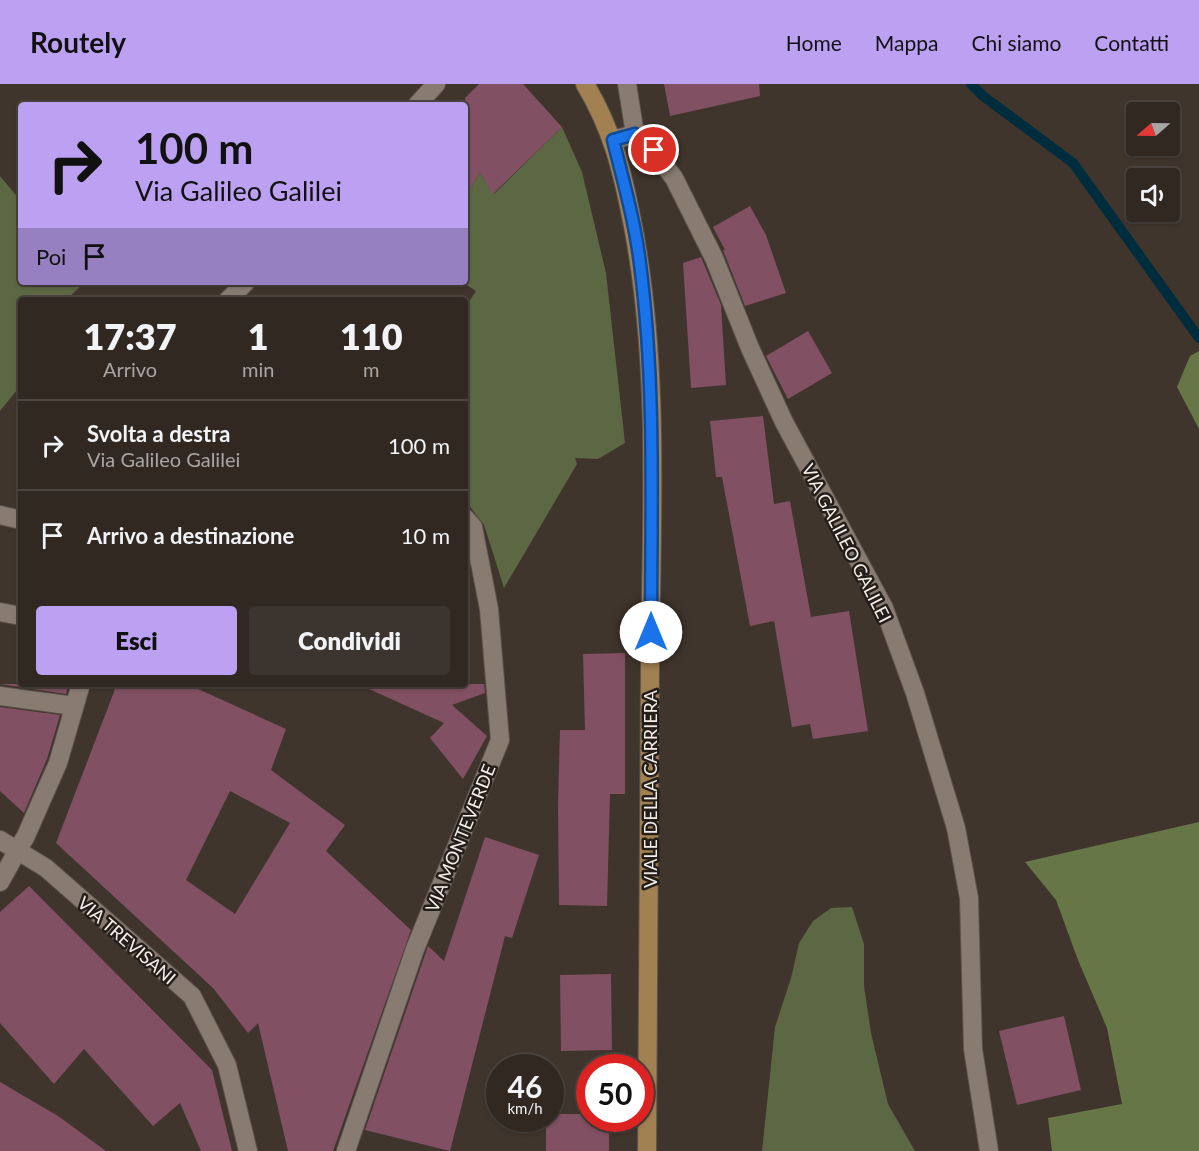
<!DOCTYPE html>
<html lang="it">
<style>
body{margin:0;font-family:Lato,sans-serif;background:#3c342e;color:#f1f3f6;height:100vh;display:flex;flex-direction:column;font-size:22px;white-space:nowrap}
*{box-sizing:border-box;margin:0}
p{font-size:20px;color:#a8a6a5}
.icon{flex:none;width:33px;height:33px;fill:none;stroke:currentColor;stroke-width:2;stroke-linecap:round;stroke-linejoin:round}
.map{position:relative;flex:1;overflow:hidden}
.side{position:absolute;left:18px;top:213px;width:450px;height:390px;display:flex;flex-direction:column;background:#302821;border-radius:6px;box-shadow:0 2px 4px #0004,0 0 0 2px #4b443f}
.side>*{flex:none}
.guide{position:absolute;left:18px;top:18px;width:450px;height:183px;border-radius:6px;box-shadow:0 2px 4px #0004,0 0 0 2px #4b443f;background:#bca0f2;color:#111;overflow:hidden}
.needle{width:39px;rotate:250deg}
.controls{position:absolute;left:1126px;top:18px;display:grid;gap:12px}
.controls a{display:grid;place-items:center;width:54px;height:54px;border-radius:6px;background:#302821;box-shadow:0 2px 4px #0004,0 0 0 2px #4b443f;font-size:30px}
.speed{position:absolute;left:486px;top:970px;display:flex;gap:12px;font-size:30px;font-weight:700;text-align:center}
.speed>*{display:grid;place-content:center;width:78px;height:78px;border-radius:50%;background:#302821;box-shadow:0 2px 4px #0004,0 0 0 2px #4b443f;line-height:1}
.speed small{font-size:15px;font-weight:400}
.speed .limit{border:9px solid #d22;background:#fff;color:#111}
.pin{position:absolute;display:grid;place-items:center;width:51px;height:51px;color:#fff;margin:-26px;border:3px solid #fff;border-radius:50%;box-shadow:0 2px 6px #0007}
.me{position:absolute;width:66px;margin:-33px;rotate:0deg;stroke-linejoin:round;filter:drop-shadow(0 0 4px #0008)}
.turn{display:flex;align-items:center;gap:21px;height:126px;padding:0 18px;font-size:27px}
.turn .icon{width:78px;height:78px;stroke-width:2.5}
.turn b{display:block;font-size:42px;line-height:51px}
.then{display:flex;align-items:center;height:57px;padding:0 18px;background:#0003;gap:12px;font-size:22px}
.eta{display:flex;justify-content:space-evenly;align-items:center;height:102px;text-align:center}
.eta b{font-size:36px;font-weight:800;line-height:42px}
.cta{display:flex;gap:12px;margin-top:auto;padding:12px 18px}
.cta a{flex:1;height:69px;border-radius:6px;background:#bca0f2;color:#111;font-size:24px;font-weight:800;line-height:69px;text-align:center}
.cta a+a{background:#3c342e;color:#f1f3f6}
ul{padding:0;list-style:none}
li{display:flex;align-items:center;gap:18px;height:90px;padding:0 18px;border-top:2px solid #4b443f}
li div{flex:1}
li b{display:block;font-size:22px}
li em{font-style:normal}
header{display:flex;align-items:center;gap:36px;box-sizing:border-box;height:84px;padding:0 30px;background:#bca0f2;color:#111}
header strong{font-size:28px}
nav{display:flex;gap:33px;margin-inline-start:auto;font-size:21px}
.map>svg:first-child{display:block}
.green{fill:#5c6743}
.forest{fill:#677647}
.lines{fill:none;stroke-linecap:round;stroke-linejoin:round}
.stream{stroke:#002d3e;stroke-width:10}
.building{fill:#815062;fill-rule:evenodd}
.service-casing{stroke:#5c524c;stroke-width:20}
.pedestrian-casing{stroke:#5c524c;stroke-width:20}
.minor-casing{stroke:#5c524c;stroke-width:20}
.secondary-casing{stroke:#5c524c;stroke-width:20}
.service{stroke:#887b72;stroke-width:18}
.pedestrian{stroke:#887b72;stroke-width:18}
.minor{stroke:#887b72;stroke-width:18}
.secondary{stroke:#a18052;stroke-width:18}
.route-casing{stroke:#114b97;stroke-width:15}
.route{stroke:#1a73e8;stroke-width:10}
.labels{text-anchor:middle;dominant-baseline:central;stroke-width:5;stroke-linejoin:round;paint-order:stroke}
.street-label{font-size:18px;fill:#f5ede8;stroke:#231e1a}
</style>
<header>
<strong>Routely</strong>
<nav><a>Home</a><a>Mappa</a><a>Chi siamo</a><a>Contatti</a></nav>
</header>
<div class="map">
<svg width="1199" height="1067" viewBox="0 0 1199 1067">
<rect width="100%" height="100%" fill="#40352c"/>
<!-- green -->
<path class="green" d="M562,43L582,88L606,189L625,359L598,375L575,374L577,380L504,504L484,441L465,416V224L476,207L462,198H465V112L480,89L494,110Z
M0,92L21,117V198H85L66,216H21V301L0,327Z
M852,823L864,860V902L871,949L888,1020L915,1067H762L775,943L791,894L799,859L813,837L831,824Z"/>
<!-- forest -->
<path class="forest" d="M1199,267V345L1177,303L1190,272Z
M1199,738V1067H1052L1048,1034L1122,1020L1107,944L1078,876L1056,816L1025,778Z"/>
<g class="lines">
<!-- stream -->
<path class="stream" d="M971,0L983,12L1073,79L1199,254"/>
</g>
<!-- building -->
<path class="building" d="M479,0H523L562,43L493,110L480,89L465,112V14Z
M664,0H759L760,12L670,32Z
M750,122L766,151L786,209L745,222L723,166H725L713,143Z
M701,173L721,221L726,301L691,304L683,179Z
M808,247L832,289L788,315L766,272Z
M763,332L774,420L790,417L811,533L849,527L868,647L813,655L810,640L792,643L774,537L750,542L722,393H716L710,337Z
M625,569V710H610L607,822L559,821L558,721L560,646H585L583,570Z
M0,600H68L66,610Z
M117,600H187L286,645L271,686L345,741L326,767L411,846L333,1067H288L258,939L248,949L213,904L56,759ZM230,707L290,739L235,830L186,796Z
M358,600H484L485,609L452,621L487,652L463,695L430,654L444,639Z
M0,623L60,631L47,675L24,729L0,707Z
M485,753L539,771L512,854L505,852L450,1067L365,1046L428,862L444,877Z
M29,802L212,986L232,1067H201L180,1019L153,1042L84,965L54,1000L0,939V828Z
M611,890L612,966L561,967L560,891Z
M1064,932L1081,1006L1017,1021L999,947Z
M0,998L58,1032L106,1067H0Z
M550,1030H590V1035H609V1067H546V1035H550Z"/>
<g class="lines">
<!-- service casing -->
<g class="service-casing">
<path id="service" d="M627,0L635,50
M0,431L21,436
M0,528L21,532
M0,612L74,622"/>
</g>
<!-- pedestrian casing -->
<g class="pedestrian-casing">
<path id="pedestrian" d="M0,798L24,755"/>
</g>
<!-- minor casing -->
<g class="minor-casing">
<path id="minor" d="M417,21L436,0
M613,56L635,50L646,57L674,94L714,174L750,264L784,338L884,524L915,609L956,744L969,814L973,965L989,1067
M228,216L246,198
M25,754L58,679L81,600
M0,756L46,784L192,912L227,981L248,1067
M346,1067L415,865L500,656L489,525L473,443L465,434"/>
</g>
<!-- secondary casing -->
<g class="secondary-casing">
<path id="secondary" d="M585,0C612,45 622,86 632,137C661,284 651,436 650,585C649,746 648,906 647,1067"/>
</g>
<!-- service -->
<use href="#service" class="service"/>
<!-- pedestrian -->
<use href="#pedestrian" class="pedestrian"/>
<!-- minor -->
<use href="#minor" class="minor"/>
<!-- secondary -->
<use href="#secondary" class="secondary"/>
</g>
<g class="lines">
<!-- route casing -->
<g class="route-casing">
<path id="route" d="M651,548C651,425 656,302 640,180C635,138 623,96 613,56L635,50L646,57L654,66"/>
</g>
<!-- route -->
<use href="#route" class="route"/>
</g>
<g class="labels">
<!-- street labels -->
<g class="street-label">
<text transform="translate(847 459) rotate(63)">VIA GALILEO GALILEI</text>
<text transform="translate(650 705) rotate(-90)">VIALE DELLA CARRIERA</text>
<text transform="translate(460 754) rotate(-68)">VIA MONTEVERDE</text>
<text transform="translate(127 856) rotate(41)">VIA TREVISANI</text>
</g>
</g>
</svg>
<div class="controls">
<a><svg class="needle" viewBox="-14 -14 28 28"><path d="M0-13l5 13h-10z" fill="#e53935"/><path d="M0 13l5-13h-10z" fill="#a8a6a5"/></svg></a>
<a><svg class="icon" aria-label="sound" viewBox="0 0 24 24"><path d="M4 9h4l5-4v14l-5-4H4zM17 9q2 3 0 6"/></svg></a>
</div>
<div class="speed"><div>46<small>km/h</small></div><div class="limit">50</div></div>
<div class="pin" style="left:654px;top:66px;background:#d93025"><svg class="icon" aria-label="arrive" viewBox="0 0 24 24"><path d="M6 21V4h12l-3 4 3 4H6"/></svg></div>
<svg class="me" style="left:651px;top:548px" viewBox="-20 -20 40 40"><circle r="19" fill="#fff"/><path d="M0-13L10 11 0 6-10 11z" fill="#1a73e8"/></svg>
<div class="guide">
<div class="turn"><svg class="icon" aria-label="right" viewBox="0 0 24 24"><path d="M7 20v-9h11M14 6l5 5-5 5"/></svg><div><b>100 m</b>Via Galileo Galilei</div></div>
<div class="then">Poi<svg class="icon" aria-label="arrive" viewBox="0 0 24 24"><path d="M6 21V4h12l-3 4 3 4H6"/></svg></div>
</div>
<section class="side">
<div class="eta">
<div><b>17:37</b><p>Arrivo</p></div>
<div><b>1</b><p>min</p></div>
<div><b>110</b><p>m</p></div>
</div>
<ul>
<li><svg class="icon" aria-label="right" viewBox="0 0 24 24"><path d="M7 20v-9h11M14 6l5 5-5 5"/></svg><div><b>Svolta a destra</b><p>Via Galileo Galilei</p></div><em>100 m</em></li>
<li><svg class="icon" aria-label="arrive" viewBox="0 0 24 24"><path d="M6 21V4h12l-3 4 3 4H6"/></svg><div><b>Arrivo a destinazione</b></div><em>10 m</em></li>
</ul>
<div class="cta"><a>Esci</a><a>Condividi</a></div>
</section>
</div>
